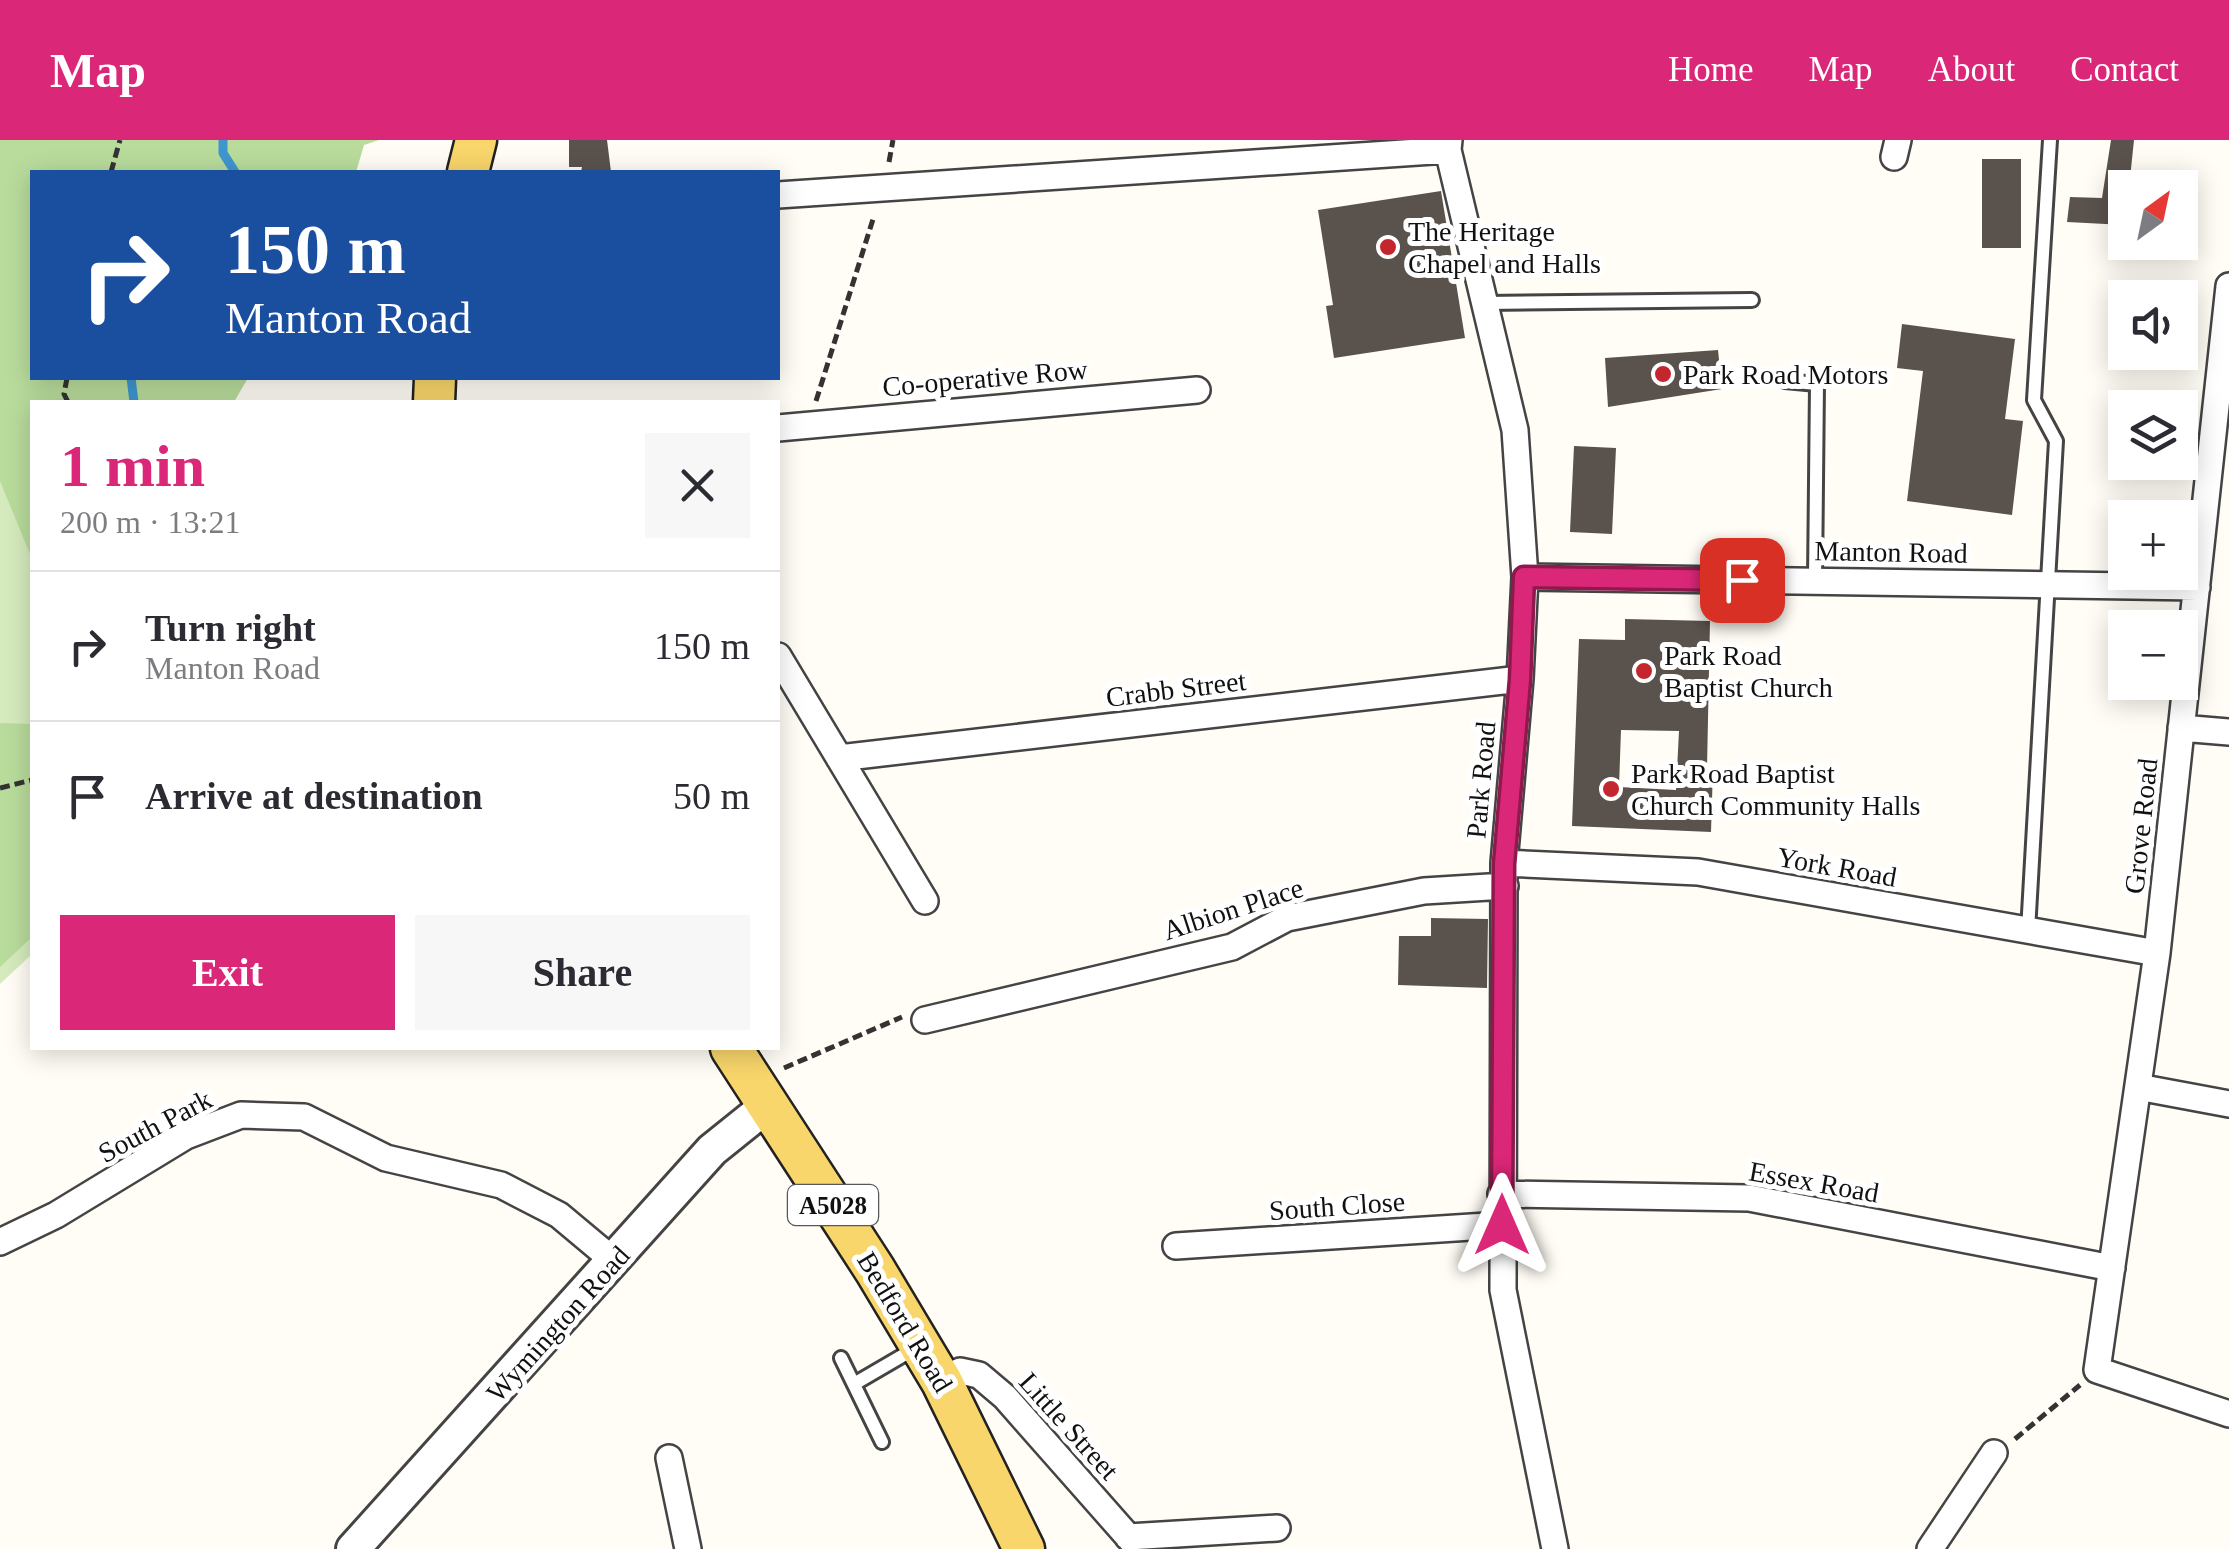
<!DOCTYPE html>
<meta charset="utf-8">
<style>
body{margin:0;font-family:Georgia,serif;background:#f7f7f7;color:#2b2b33;height:100vh;display:flex;flex-direction:column;font-size:38px;white-space:nowrap}
*{box-sizing:border-box;margin:0}
p{font-size:32px;color:#7c7c81}
.icon{flex:none;width:55px;height:55px;fill:none;stroke:currentColor;stroke-width:2;stroke-linecap:round;stroke-linejoin:round}
.map{position:relative;flex:1;overflow:hidden}
.panel{position:absolute;left:30px;top:260px;width:750px;height:650px;display:flex;flex-direction:column;background:#fff;border-radius:0px;box-shadow:0 5px 25px #0003}
.panel>*{flex:none}
.guide{position:absolute;left:30px;top:30px;width:750px;height:210px;border-radius:0px;box-shadow:0 5px 25px #0003;background:#1a4fa0;color:#fff;overflow:hidden}
.needle{width:65px;rotate:33deg}
.buttons{position:absolute;left:2108px;top:30px;display:grid;gap:20px}
.buttons a{display:grid;place-items:center;width:90px;height:90px;border-radius:0px;background:#fff;box-shadow:0 5px 25px #0003;font-size:50px}
.pin{position:absolute;display:grid;place-items:center;width:85px;height:85px;color:#fff;margin:-42px;border-radius:20px;box-shadow:0 5px 15px #0006}
.me{position:absolute;width:110px;margin:-55px;rotate:0deg;stroke-linejoin:round;filter:drop-shadow(0 0 8px #0008)}
.turn{display:flex;align-items:center;gap:35px;height:210px;padding:0 30px;font-size:45px}
.turn .icon{width:130px;height:130px;stroke-width:2.5}
.turn b{display:block;font-size:70px;line-height:85px}
.round{display:grid;place-items:center;flex:none;width:105px;height:105px;border-radius:0px;background:#f7f7f7}
.head{display:flex;align-items:center;justify-content:space-between;height:170px;padding:0 30px}
h1{font-size:60px;font-weight:600;line-height:75px;color:#db2777}
.cta{display:flex;gap:20px;margin-top:auto;padding:20px 30px}
.cta a{flex:1;height:115px;border-radius:0px;background:#db2777;color:#fff;font-size:40px;font-weight:600;line-height:115px;text-align:center}
.cta a+a{background:#f7f7f7;color:#2b2b33}
ul{padding:0;list-style:none}
li{display:flex;align-items:center;gap:30px;height:150px;padding:0 30px;border-top:2px solid #e1e1e2}
li div{flex:1}
li b{display:block;font-size:38px}
li em{font-style:normal}
header{display:flex;align-items:center;gap:60px;box-sizing:border-box;height:140px;padding:0 50px;background:#db2777;color:#fff}
header strong{font-size:48px}
nav{display:flex;gap:55px;margin-inline-start:auto;font-size:35px}
.map>svg:first-child{display:block}
.green{fill:#d5ebbd}
.forest{fill:#b9dc9c}
.lines{fill:none;stroke-linecap:round;stroke-linejoin:round}
.stream{stroke:#3f96cf;stroke-width:9}
.building{fill:#5a524d;fill-rule:evenodd}
.service-casing{stroke:#444;stroke-width:18}
.minor-casing{stroke:#444;stroke-width:30}
.tertiary-casing{stroke:#444;stroke-width:38}
.primary-casing{stroke:#222;stroke-width:45}
.path{stroke:#333;stroke-width:5;stroke-dasharray:10 5;stroke-linecap:butt}
.service{stroke:#fff;stroke-width:12}
.minor{stroke:#fff;stroke-width:25}
.tertiary{stroke:#fff;stroke-width:32}
.primary{stroke:#f9d66b;stroke-width:40}
.route-casing{stroke:#8e194d;stroke-width:25}
.route{stroke:#db2777;stroke-width:18}
.poi-dot{fill:#c4262e;stroke:#fff;stroke-width:4}
.labels{text-anchor:middle;dominant-baseline:central;stroke-width:10;stroke-linejoin:round;paint-order:stroke}
.shield{fill:#fff;stroke:#585858;stroke-width:2.5}
.shield-label{font-size:25px;font-weight:bold;fill:#111}
.poi-label{font-size:28px;fill:#111;stroke:#fff;text-anchor:start}
.street-label{font-size:28px;fill:#111;stroke:#fff}
</style>
<header>
<strong>Map</strong>
<nav><a>Home</a><a>Map</a><a>About</a><a>Contact</a></nav>
</header>
<div class="map">
<svg width="2229" height="1409" viewBox="0 0 2229 1409">
<rect width="100%" height="100%" fill="#fffdf5"/>
<!-- green -->
<path class="green" d="M0,0L32,32V814L0,844Z"/>
<!-- forest -->
<path class="forest" d="M0,0H379L364,5L356,32H32V238H248L234,262H32V419L0,341Z
M0,583L32,584V797L0,827Z"/>
<g class="lines">
<!-- stream -->
<path class="stream" d="M223,0V13L235,32
M131,238L134,262"/>
</g>
<!-- building -->
<path class="building" d="M569,0H607L611,32H581L582,27H569Z
M2111,0H2134L2129,48H2125V85L2067,82L2070,57L2102,58Z
M1982,19H2021V108H1982Z
M1441,51L1465,198L1334,218L1326,166L1333,165L1318,70Z
M1902,184L2015,199L2005,279L2023,281L2012,375L1907,361L1923,231L1897,228Z
M1718,210L1722,249L1608,267L1605,218Z
M1574,306L1616,308L1612,394L1570,392Z
M1625,479L1710,481L1707,628H1713L1711,692L1572,686L1579,499L1625,500ZM1621,590L1679,591L1676,650L1619,647Z
M1431,778L1488,779L1487,848L1398,845L1399,796H1431Z"/>
<g class="lines">
<!-- service casing -->
<g class="service-casing">
<path id="service" d="M1485,163L1752,160
M1785,241L1817,244L1815,441
M2028,791L2056,301L2034,260L2050,0
M841,1218L882,1302
M854,1244L914,1209"/>
</g>
<!-- minor casing -->
<g class="minor-casing">
<path id="minor" d="M1449,0L1448,10L1515,290L1525,437L1520,539L1504,723L1503,1150L1555,1409
M1894,17L1898,0
M778,55L1448,10
M2229,146L2157,813L2097,1230L2229,1274
M778,288L1197,250
M1525,437L2197,447
M778,516L925,761
M2181,588L2229,592
M839,618L1520,539
M1504,723L1698,732L2157,813
M925,880L1232,807L1287,778L1424,751L1505,746
M2138,947L2229,964
M1501,1054L1749,1058L2112,1128
M0,1102L56,1075L186,996L241,975L304,977L386,1018L501,1045L559,1075L614,1121
M1176,1106L1502,1085
M942,1242L960,1231L979,1235L1005,1257L1139,1409
M669,1318L688,1409
M1128,1397L1277,1388
M1930,1409L1994,1313"/>
</g>
<!-- tertiary casing -->
<g class="tertiary-casing">
<path id="tertiary" d="M353,1409L712,1010L768,965"/>
</g>
<!-- primary casing -->
<g class="primary-casing">
<path id="primary" d="M468,32L476,0
M434,262L435,238
M731,908L875,1130L942,1242L1024,1409"/>
</g>
<!-- path -->
<path class="path" d="M889,22L893,0
M111,32L120,0
M67,238L64,254L68,262
M816,261L874,76
M0,648L32,640
M784,928L902,877
M2015,1299L2080,1245"/>
<!-- service -->
<use href="#service" class="service"/>
<!-- minor -->
<use href="#minor" class="minor"/>
<!-- tertiary -->
<use href="#tertiary" class="tertiary"/>
<!-- primary -->
<use href="#primary" class="primary"/>
</g>
<g class="lines">
<!-- route casing -->
<g class="route-casing">
<path id="route" d="M1502,1085L1504,724L1520,540L1524,437L1742,440"/>
</g>
<!-- route -->
<use href="#route" class="route"/>
</g>
<!-- markers -->
<g class="poi-dot">
<circle cx="1388" cy="107" r="10"/>
<circle cx="1663" cy="234" r="10"/>
<circle cx="1644" cy="531" r="10"/>
<circle cx="1611" cy="649" r="10"/>
</g>
<g class="labels">
<!-- shield labels -->
<rect class="shield" x="788" y="1045" width="90" height="40" rx="8"/>
<g class="shield-label">
<text x="833" y="1065">A5028</text>
</g>
<!-- poi labels -->
<g class="poi-label">
<text x="1408" y="91">The Heritage<tspan x="1408" dy="32">Chapel and Halls</tspan></text>
<text x="1683" y="234">Park Road Motors</text>
<text x="1664" y="515">Park Road<tspan x="1664" dy="32">Baptist Church</tspan></text>
<text x="1631" y="633">Park Road Baptist<tspan x="1631" dy="32">Church Community Halls</tspan></text>
</g>
<!-- street labels -->
<g class="street-label">
<text transform="translate(985 238) rotate(-5)">Co-operative Row</text>
<text transform="translate(1891 412) rotate(1)">Manton Road</text>
<text transform="translate(1176 549) rotate(-7)">Crabb Street</text>
<text transform="translate(1481 640) rotate(-85)">Park Road</text>
<text transform="translate(2141 686) rotate(-84)">Grove Road</text>
<text transform="translate(1837 727) rotate(10)">York Road</text>
<text transform="translate(1233 769) rotate(-18)">Albion Place</text>
<text transform="translate(155 986) rotate(-28)">South Park</text>
<text transform="translate(1814 1042) rotate(10)">Essex Road</text>
<text transform="translate(1337 1066) rotate(-4)">South Close</text>
<text transform="translate(905 1182) rotate(59)">Bedford Road</text>
<text transform="translate(558 1184) rotate(-48)">Wymington Road</text>
<text transform="translate(1069 1286) rotate(48)">Little Street</text>
</g>
</g>
</svg>
<div class="buttons">
<a><svg class="needle" viewBox="-14 -14 28 28"><path d="M0-13l5 13h-10z" fill="#e53935"/><path d="M0 13l5-13h-10z" fill="#7c7c81"/></svg></a>
<a><svg class="icon" aria-label="sound" viewBox="0 0 24 24"><path d="M4 9h4l5-4v14l-5-4H4zM17 9q2 3 0 6"/></svg></a>
<a><svg class="icon" aria-label="layers" viewBox="0 0 24 24"><path d="M12 4l9 5-9 5-9-5zM3 14l9 5 9-5"/></svg></a>
<a>+</a>
<a>−</a>
</div>
<div class="pin" style="left:1742px;top:440px;background:#d93025"><svg class="icon" aria-label="arrive" viewBox="0 0 24 24"><path d="M6 21V4h12l-3 4 3 4H6"/></svg></div>
<svg class="me" style="left:1502px;top:1085px" viewBox="-20 -20 40 40"><path d="M0-17L14 15 0 8-14 15z" fill="#db2777" stroke="#fff" stroke-width="4"/></svg>
<div class="guide">
<div class="turn"><svg class="icon" aria-label="right" viewBox="0 0 24 24"><path d="M7 20v-9h11M14 6l5 5-5 5"/></svg><div><b>150 m</b>Manton Road</div></div>
</div>
<section class="panel">
<div class="head"><div><h1>1 min</h1><p>200 m · 13:21</p></div><a class="round"><svg class="icon" aria-label="close" viewBox="0 0 24 24"><path d="M6 6l12 12M18 6L6 18"/></svg></a></div>
<ul>
<li><svg class="icon" aria-label="right" viewBox="0 0 24 24"><path d="M7 20v-9h11M14 6l5 5-5 5"/></svg><div><b>Turn right</b><p>Manton Road</p></div><em>150 m</em></li>
<li><svg class="icon" aria-label="arrive" viewBox="0 0 24 24"><path d="M6 21V4h12l-3 4 3 4H6"/></svg><div><b>Arrive at destination</b></div><em>50 m</em></li>
</ul>
<div class="cta"><a>Exit</a><a>Share</a></div>
</section>
</div>
